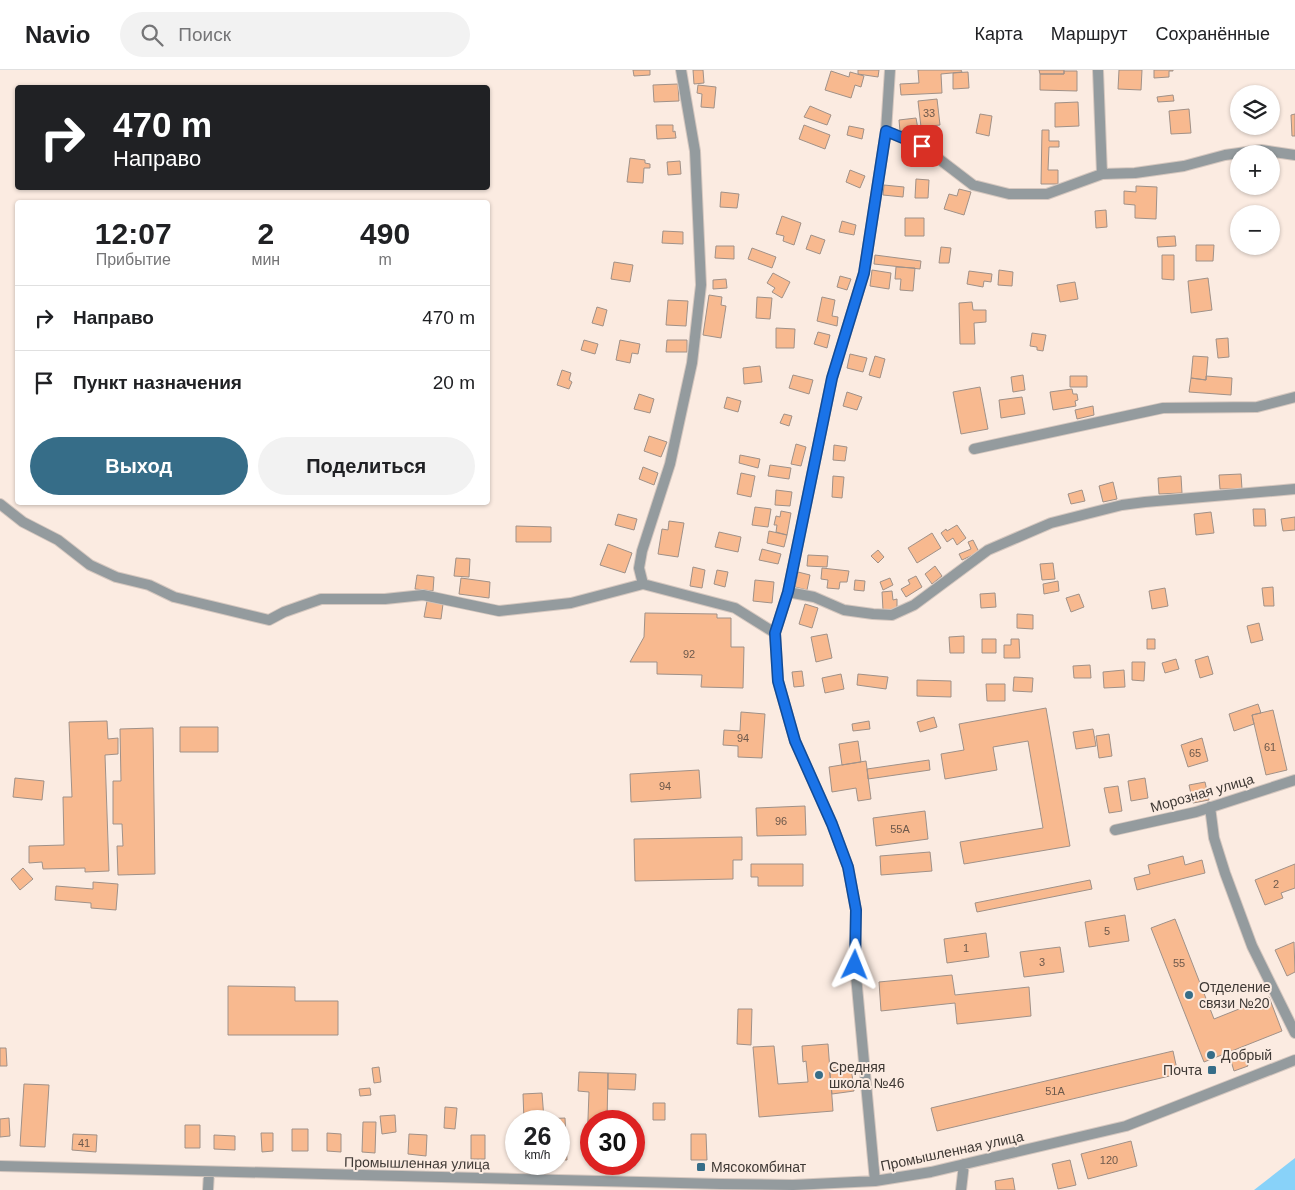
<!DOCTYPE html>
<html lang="ru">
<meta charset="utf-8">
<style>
body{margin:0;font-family:Arial,sans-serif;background:#f2f2f2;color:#202124;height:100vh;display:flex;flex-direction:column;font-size:19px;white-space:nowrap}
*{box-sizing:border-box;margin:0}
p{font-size:16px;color:#757577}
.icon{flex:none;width:28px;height:28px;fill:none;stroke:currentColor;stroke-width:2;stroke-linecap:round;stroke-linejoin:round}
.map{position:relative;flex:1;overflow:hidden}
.details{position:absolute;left:15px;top:130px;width:475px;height:305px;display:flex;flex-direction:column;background:#fff;border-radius:5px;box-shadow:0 1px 4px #0004}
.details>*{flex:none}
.banner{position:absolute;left:15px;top:15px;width:475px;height:105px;border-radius:5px;box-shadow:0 1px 4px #0004;background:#202124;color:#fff;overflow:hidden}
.controls{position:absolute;left:1230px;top:15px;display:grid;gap:10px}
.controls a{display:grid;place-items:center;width:50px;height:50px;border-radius:50%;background:#fff;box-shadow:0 1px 4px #0004;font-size:25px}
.speed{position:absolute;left:505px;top:1040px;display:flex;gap:10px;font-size:25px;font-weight:700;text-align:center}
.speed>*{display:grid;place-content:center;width:65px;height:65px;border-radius:50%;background:#fff;box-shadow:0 1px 4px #0004;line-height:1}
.speed small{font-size:12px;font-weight:400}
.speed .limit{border:8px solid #d22;background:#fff;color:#111}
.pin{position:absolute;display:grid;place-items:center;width:42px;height:42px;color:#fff;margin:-21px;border-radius:10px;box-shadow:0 2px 8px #0006}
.me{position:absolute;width:55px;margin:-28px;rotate:2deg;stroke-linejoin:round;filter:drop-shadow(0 0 4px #0008)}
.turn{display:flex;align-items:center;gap:18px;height:105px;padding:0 15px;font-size:22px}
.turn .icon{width:65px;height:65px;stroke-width:2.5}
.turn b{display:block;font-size:35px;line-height:42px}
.eta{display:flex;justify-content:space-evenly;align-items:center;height:85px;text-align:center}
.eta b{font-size:30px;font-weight:600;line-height:35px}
.primary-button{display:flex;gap:10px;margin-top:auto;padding:10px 15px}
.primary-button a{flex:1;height:58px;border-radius:30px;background:#366d88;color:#fff;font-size:20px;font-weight:600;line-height:58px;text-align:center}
.primary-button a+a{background:#f2f2f2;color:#202124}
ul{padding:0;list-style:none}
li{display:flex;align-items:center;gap:15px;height:65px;padding:0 15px;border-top:1px solid #e0e0e0}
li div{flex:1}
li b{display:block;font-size:19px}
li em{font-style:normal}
header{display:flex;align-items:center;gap:30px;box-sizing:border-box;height:70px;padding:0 25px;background:#fff;border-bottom:1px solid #e0e0e0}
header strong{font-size:24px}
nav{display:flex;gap:28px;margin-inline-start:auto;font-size:18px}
.search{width:350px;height:45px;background:#f2f2f2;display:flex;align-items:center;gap:12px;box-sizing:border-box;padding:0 18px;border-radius:28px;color:#757577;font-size:19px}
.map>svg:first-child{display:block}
.water{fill:#88d2f9}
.building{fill:#f8b98f;stroke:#a09188}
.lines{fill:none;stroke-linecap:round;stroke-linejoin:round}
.street-casing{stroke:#d5c7bf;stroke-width:12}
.street{stroke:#949b9e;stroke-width:10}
.route-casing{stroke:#114b97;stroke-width:12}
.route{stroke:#1a73e8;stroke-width:9}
.poi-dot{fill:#366d88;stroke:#fbebe1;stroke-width:2}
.labels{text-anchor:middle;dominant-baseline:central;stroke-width:4;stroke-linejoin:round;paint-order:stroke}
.number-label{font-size:11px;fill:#6d594c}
.street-label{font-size:14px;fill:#3f3935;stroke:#fbebe1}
.poi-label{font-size:14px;fill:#3f3935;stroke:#fbebe1;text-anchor:start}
</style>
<header>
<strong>Navio</strong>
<div class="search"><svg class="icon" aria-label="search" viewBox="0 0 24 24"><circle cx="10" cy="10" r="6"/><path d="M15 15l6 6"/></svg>Поиск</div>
<nav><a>Карта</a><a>Маршрут</a><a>Сохранённые</a></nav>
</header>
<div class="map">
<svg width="1295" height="1120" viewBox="0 0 1295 1120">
<rect width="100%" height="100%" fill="#fbebe1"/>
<!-- water -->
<path class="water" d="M1295,1088V1120H1254Z"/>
<!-- building -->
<path class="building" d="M633,0H650V5L634,6Z
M693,0H703L704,13L694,14Z
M858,0H879L878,7L858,4Z
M918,0H961L962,2L941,4L942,23L901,25L900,14L919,13Z
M1039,0H1064V4H1040Z
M1119,0H1142L1141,20L1118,19Z
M1154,0H1173V1H1169V7L1154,8Z
M831,1L849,7L850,2L864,6L861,17L855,15L851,28L825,20Z
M1064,1H1077V21L1040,20V4H1064Z
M968,2L969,18L953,19V3Z
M678,14L679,31L654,32L653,15Z
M698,15L716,17L714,38L701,37L702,24L697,23Z
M1173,25L1174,31L1158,32L1157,27Z
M937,29L940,55L921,57L918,31Z
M1078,32L1079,56L1055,57V33Z
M810,36L831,45L827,55L804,47Z
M1189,39L1191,63L1171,64L1169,41Z
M980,44L992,46L989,66L976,63Z
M1295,44V66H1292L1291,45Z
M916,48L918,59L900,61L899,50Z
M656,55H673V62L675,61L676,68L657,69Z
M804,55L830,65L825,79L799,69Z
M849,56L864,59L862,69L847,65Z
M919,58L934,62L930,75L915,71Z
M1042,60H1049V71H1059V77H1049L1048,100H1058V114H1041Z
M630,88L645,90V93L650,94V98H644L643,113L627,112Z
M680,91L681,104L668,105L667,92Z
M850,100L865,106L860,118L846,112Z
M916,109L929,110L928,128H915Z
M884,115L904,117L903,127L883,125Z
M1136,116L1157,117L1156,149L1135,148V135L1124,134V121L1136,122Z
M959,119L971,122L964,145L944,139L949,124L957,126Z
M721,122L739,124L737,138L720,137Z
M1106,140L1107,157L1096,158L1095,141Z
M782,146L801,153L794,175L783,171L784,166L776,164Z
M905,148H924V166H905Z
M842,151L856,155L854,165L839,162Z
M663,161L683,162V174L662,173Z
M811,165L825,170L820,184L806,179Z
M1175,166L1176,176L1158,177L1157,167Z
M1196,175H1214L1213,191H1196Z
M716,176H734V189L715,188Z
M941,177L951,178L949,193H939Z
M752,178L776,187L772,198L748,189Z
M875,185L921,191L920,199L874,194Z
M1162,185H1174V210L1162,209Z
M614,192L633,195L630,212L611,209Z
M896,197L915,198L913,221L900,220L901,209H895Z
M872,200L891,203L889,219L870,216Z
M999,200L1013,202L1012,216L998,215Z
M969,201L992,204L991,212L984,211L983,217L967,214Z
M773,203L790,212L782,228L772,222L775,218L767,213Z
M840,206L851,209L847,220L837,217Z
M1208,208L1212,240L1191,243L1188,211Z
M726,209L727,218L713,219V210Z
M1075,212L1078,229L1060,232L1057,215Z
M709,225L722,227L721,235L726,236L721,268L703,265Z
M757,227L772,228L770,249L756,248Z
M822,227L835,230L832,246L838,247L837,256L817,251Z
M668,230L688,231L686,256L666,255Z
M972,232L973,240H986V252L974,253L975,274H960L959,233Z
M597,237L607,240L603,256L592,253Z
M776,258L795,259L794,278H776Z
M818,262L830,265L827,278L814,274Z
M1032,263L1046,265L1043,281L1037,280V277L1030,276Z
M1228,268L1229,287L1218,288L1216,269Z
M584,270L598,274L595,284L581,280Z
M620,270L640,274L638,284L632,283L630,293L616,290Z
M667,270H687V282H666Z
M850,284L867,288L863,302L847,298Z
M875,286L885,289L880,308L869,305Z
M1193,286L1208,287L1206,310L1191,308Z
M760,296L762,312L744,314L743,298Z
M562,300L571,303L569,310L572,312L569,319L557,315Z
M793,305L813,310L809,324L789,318Z
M1023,305L1025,320L1013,322L1011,307Z
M1070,306H1087V317H1070Z
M1206,306L1232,308L1231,325L1189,322L1191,308L1206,310Z
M980,317L988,359L961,364L953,322Z
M1072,319L1073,324H1077L1078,330L1075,331L1076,336L1053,340L1050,322Z
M847,322L862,327L857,340L843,336Z
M639,324L654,329L650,343L634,339Z
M727,327L741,331L738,342L724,338Z
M1022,327L1025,344L1001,348L999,330Z
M1093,336L1094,345L1077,349L1075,340Z
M784,344L792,346L789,356L780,353Z
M649,366L667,372L661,387L644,381Z
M796,374L806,377L801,396L791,394Z
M834,375L847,377L845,391L833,390Z
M740,385L760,389L758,398L739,393Z
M770,395L791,398L789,409L768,406Z
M643,397L658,403L654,415L639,409Z
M741,403L755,406L751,427L737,424Z
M1241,404L1242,419H1220L1219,405Z
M833,406L844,407L842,428L832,427Z
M1181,406L1182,423L1159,424L1158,408Z
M1113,412L1117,429L1103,432L1099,416Z
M776,420L792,422L790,436L775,435Z
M1082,420L1085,431L1071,434L1068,424Z
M755,437L771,439L768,457L752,455Z
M1253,439H1265L1266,456H1254Z
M781,441L791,443L787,465L776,462L777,455H774L776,446L780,447Z
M1211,442L1214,463L1196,465L1194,444Z
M618,444L637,449L634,460L615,455Z
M1295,447V460L1283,461L1281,449Z
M669,451L684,453L678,487L658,484L662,459L668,460Z
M957,455L966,468L957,475L953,468L947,472L941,463L946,459L947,461Z
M516,456L551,457V472H516Z
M769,461L787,465L784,477L767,473Z
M719,462L741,467L738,482L715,477Z
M932,463L941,478L917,493L908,478Z
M973,470L979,482L962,490L959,484L971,479L968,472Z
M608,474L632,483L625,503L600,495Z
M762,479L781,484L778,494L759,490Z
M878,480L884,487L878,493L871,486Z
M808,485L828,486L827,497L807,496Z
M456,488L470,489L469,507L454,506Z
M1053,493L1055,509L1042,510L1040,494Z
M935,496L942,506L932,514L925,504Z
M693,497L705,500L702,518L690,516Z
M822,498L849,501L847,512H840L839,519L827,518L828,510L821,509Z
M717,500L728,502L725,517L714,514Z
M798,502L810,505L807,520L795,517Z
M417,505L434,507L433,521L415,519Z
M916,506L922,517L906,527L901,519L910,514L908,510Z
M461,508L490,512L489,528L459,524Z
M890,508L893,515L883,520L880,512Z
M755,510L774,512L772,533L753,531Z
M855,510L865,511L864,521L854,520Z
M1058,511L1059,521L1044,524L1043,514Z
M1273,517L1274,536H1264L1262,518Z
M1165,518L1168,536L1152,539L1149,521Z
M892,521L893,530L897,529V539L883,540L882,522Z
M995,523L996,537L981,538L980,524Z
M1079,524L1084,537L1071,542L1066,528Z
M427,531L443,534L441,549L424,547Z
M805,534L818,538L812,558L799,554Z
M645,543L717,544V548H731V577H744L743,618L701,617L702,605L657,604V592H630L644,567Z
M1017,544L1033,545V559L1017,558Z
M1259,553L1263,570L1251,573L1247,556Z
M827,564L832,588L816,592L811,567Z
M964,566V583H950L949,567Z
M982,569H996V583H982Z
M1011,569H1019L1020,588H1004V575H1011Z
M1147,569H1155V579H1147Z
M1208,586L1213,604L1200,608L1195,590Z
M1176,589L1179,599L1165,603L1162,593Z
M1132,592H1145L1144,611L1132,610Z
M1090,595L1091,608H1074L1073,596Z
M1124,600L1125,617L1104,618L1103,602Z
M802,601L804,616L794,617L792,602Z
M841,604L844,619L825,623L822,608Z
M858,604L888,607L886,619L857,615Z
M1014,607L1033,608L1032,622L1013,621Z
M917,610L951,611V627L917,626Z
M986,614H1005V631H987Z
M1258,634L1261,643L1252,645L1254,654L1234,661L1229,644Z
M1046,638L1070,776L964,794L960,772L1043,758L1028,671L993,677L997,700L945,709L941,684L964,680L959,654Z
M1273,640L1287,700L1266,705L1252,645Z
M741,642L765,644L762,688L738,687V676L723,675L724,660L740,661Z
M934,647L937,657L920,662L917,652Z
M107,651L108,669L118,668V684L105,685L109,801L85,802V798L43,799L42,792L29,793V776L64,775L63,727H72L69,652Z
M869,651L870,659L853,661L852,654Z
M180,657H218V682H180Z
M153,658L155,804L118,805L117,776H123L122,754H113V711H121L120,659Z
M1093,659L1096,676L1076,679L1073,662Z
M1109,664L1112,686L1099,688L1096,666Z
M1202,668L1208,691L1188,697L1181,675Z
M858,671L861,692L842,695L839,674Z
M929,690L930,700L868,709L867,699Z
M866,691L871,729L858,731L856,718L832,722L829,697Z
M699,700L701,728L631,732L630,704Z
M15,708L44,711L42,730L13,727Z
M1145,708L1148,728L1131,731L1128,711Z
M1205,712L1209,730L1193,733L1189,715Z
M1118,716L1122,741L1109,743L1104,718Z
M805,736L806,765L757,766L756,738Z
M925,741L928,769L876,776L873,748Z
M742,767V790H733V809L635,811L634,769Z
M930,782L932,801L881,805L880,786Z
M1183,786L1185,795L1202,790L1205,803L1137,820L1134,808L1150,804L1148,795Z
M751,794H803V816H758V807H751Z
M1295,794V818L1281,823L1283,828L1265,835L1255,810Z
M23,798L33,809L20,820L11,809Z
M1090,810L1092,819L977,842L975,833Z
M93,812L118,814L116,840L91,838V833L55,830L56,816L93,819Z
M1125,845L1129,871L1089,877L1085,852Z
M1175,849L1214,949L1269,927L1282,961L1204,992L1151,858Z
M986,863L989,887L947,893L944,869Z
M1294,872L1295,902L1287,906L1275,880Z
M1060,877L1064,902L1024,907L1020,882Z
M952,905L955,925L1029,917L1031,946L957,954L955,933L881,941L879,912Z
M228,916L295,917V931H338V965H228Z
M738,939H752L751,975L737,974Z
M828,974L833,1041L759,1047L753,977L774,976L778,1014L808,1012L806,991L803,992L802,976Z
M0,978H6L7,996H0Z
M1173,981L1178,1004L937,1061L931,1038Z
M1244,987L1248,996L1234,1001L1231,991Z
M851,996L854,1021L832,1024L829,998Z
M379,997L381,1012L374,1013L372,998Z
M579,1002L608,1003L607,1051H591V1075H587L589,1022L578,1021Z
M608,1003L636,1004L635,1020L608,1019Z
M24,1014L49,1015L45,1077L20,1076Z
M370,1018L371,1025L360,1026L359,1019Z
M542,1023L544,1049L565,1048L567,1090H559V1051H524L523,1024Z
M653,1033H665V1050H653Z
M445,1037L457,1038L455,1059L444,1058Z
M395,1045L396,1062L382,1064L380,1046Z
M9,1048L10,1066L0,1067V1049Z
M363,1052H376L375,1083L362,1082Z
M185,1055H200V1078H185Z
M292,1059H308V1081H292Z
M261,1063H273V1081L262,1082Z
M327,1063L341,1064V1082L327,1081Z
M73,1064L97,1065L96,1082L72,1080Z
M409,1064L427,1065L426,1086L408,1084Z
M691,1064H706L707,1090H691Z
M214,1065L235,1066V1080L214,1079Z
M471,1065H485V1089H471Z
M1131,1071L1137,1096L1088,1109L1081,1084Z
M1070,1090L1076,1115L1058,1119L1052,1094Z
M1013,1108L1015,1120H996L995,1111Z"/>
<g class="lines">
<!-- street casing -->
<g class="street-casing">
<path id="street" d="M681,0L695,81L701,215L692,293L670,394L642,481L639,498L643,514L735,538L775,563
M886,61L922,76L973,115L1009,124H1047L1102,104L1098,0
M1102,104L1135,103L1184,96L1225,85L1261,80L1295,85
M974,379L1163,338L1257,337L1295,327
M0,434L23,452L58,470L90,495L116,507L149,515L174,527L269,550L284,542L321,529H385L423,525L499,541L571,533L643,514
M788,522L814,527L844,540L873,544L892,545L914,535L988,480L1051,453L1122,435L1145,432L1295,419
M1210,737L1214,768L1225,803L1252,876L1295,963
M1115,760L1196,742L1295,710
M0,1096L721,1114L793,1115L875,1111L931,1102L1126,1056L1295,990
M875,1111L855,895L856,840L848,797L832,754L795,671L778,611L775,563L788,522L832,308L864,203L886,61L890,0
M208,1120L209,1102
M961,1120L964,1094"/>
</g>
<!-- street -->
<use href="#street" class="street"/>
</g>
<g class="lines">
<!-- route casing -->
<g class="route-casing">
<path id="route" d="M855,895L856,840L848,797L832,754L795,671L778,611L775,563L788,522L832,308L864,203L886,61L922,76"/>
</g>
<!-- route -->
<use href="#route" class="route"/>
</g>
<!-- markers -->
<g class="poi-dot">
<circle cx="1189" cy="925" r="5"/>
<circle cx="1211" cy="985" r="5"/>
<rect x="1207" y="995" width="10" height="10" rx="2.5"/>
<circle cx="819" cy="1005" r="5"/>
<rect x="696" y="1092" width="10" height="10" rx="2.5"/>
</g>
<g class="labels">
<!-- number labels -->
<g class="number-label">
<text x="929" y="43">33</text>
<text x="689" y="584">92</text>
<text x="743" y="668">94</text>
<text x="1270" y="677">61</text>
<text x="1195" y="683">65</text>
<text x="665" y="716">94</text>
<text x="781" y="751">96</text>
<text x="900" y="759">55А</text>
<text x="1276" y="814">2</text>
<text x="1107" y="861">5</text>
<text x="966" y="878">1</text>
<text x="1042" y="892">3</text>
<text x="1179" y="893">55</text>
<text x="1055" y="1021">51А</text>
<text x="84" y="1073">41</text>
<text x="1109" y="1090">120</text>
</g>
<!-- street labels -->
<g class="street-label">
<text transform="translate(1202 723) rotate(-16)">Морозная улица</text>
<text transform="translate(952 1081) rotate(-12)">Промышленная улица</text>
<text transform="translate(417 1093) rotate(1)">Промышленная улица</text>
</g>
<!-- poi labels -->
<g class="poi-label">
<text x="1199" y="917">Отделение<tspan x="1199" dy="16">связи №20</tspan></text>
<text x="1221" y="985">Добрый</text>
<text x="829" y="997">Средняя<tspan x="829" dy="16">школа №46</tspan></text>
<text x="1202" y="1000" text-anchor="end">Почта</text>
<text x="711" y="1097">Мясокомбинат</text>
</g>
</g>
</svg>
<div class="controls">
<a><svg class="icon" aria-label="layers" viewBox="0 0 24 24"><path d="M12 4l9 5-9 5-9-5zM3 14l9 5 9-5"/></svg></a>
<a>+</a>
<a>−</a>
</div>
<div class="speed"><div>26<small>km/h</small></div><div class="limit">30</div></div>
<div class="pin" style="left:922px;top:76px;background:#d93025"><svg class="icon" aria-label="arrive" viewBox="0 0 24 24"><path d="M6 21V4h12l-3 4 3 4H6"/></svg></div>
<svg class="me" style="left:855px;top:895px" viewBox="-20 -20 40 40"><path d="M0-17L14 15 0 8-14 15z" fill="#1a73e8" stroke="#fff" stroke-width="4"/></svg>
<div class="banner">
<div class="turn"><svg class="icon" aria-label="right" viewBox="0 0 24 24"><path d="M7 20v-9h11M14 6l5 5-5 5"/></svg><div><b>470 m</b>Направо</div></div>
</div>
<section class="details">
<div class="eta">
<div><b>12:07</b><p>Прибытие</p></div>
<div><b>2</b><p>мин</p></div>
<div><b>490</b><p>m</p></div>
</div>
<ul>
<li><svg class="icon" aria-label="right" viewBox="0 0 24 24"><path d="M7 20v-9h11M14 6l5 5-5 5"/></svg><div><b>Направо</b></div><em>470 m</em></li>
<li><svg class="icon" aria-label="arrive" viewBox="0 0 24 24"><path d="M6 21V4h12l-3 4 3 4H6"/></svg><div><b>Пункт назначения</b></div><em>20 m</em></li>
</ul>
<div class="primary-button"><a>Выход</a><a>Поделиться</a></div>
</section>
</div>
